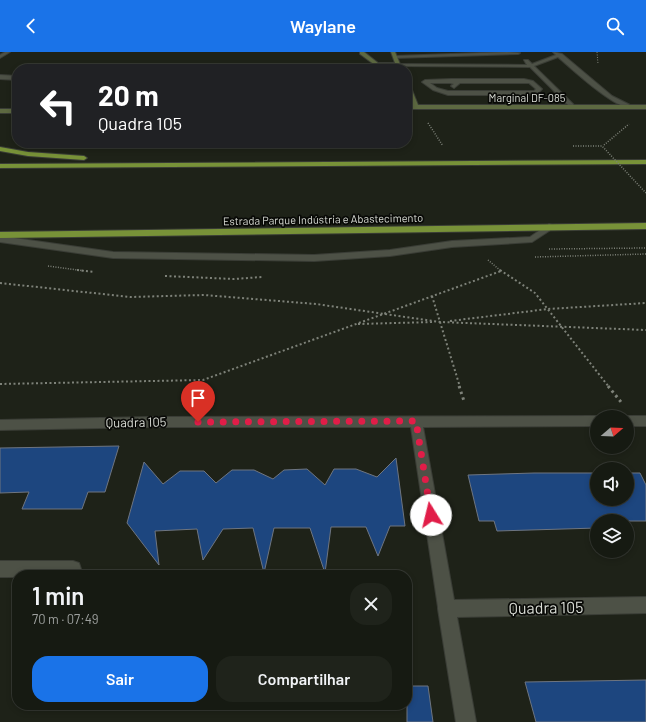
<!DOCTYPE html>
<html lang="pt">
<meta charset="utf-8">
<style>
body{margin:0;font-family:Barlow,sans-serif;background:#1f231b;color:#f1f3f6;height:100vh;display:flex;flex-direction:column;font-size:15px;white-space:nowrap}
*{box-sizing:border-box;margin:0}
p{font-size:13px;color:#9ea19f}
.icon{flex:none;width:22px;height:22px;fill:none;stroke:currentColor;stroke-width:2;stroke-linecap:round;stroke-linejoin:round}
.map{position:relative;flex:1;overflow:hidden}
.sheet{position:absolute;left:12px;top:518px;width:400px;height:140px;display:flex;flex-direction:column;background:#161a12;border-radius:16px;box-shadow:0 2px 6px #0003,0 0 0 1px #353832}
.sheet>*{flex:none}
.hud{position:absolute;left:12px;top:12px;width:400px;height:84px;border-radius:16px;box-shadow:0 2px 6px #0003,0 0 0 1px #353832;background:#202124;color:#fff;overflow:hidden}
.needle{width:26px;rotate:71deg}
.tools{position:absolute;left:590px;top:358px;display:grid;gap:8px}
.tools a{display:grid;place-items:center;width:44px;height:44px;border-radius:50%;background:#161a12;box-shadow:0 2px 6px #0003,0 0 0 1px #353832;font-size:20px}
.pin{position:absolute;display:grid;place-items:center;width:34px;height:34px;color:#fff;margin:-41px -17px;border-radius:50% 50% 50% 0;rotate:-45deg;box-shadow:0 0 4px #0007}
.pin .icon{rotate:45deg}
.me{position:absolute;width:44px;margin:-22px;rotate:351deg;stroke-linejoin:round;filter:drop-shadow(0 0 3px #0008)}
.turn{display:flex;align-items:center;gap:14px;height:84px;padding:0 20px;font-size:18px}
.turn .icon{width:52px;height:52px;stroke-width:2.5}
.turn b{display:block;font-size:28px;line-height:34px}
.round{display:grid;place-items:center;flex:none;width:42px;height:42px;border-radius:16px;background:#1f231b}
.headline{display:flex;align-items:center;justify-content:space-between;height:68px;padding:0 20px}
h1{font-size:24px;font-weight:600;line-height:30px}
.button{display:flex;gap:8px;margin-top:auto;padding:8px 20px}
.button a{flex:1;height:46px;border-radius:16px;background:#1a73e8;color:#fff;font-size:16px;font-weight:600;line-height:46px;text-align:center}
.button a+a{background:#1f231b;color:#f1f3f6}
header{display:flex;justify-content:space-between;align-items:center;height:52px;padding:0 20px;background:#1a73e8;color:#fff;font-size:18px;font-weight:600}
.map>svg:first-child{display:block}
.building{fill:#1d467f;stroke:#6e7580}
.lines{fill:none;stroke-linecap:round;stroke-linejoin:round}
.service-casing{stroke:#3a3d36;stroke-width:2}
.minor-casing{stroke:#3a3d36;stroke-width:2}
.tertiary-casing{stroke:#3a3d36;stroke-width:2}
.secondary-casing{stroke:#3a3d36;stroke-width:2}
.trunk-casing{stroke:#3a3d36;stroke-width:2}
.path-far3{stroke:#7e8279;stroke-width:1;stroke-dasharray:1 1.5;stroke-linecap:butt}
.path-far2{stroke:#7e8279;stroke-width:1.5;stroke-dasharray:1 1.5;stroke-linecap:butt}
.path-far1{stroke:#7e8279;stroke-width:2;stroke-dasharray:2 2.5;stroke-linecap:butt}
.path{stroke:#7e8279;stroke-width:3;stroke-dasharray:2.5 3.5;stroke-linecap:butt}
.service{fill:#4d5146;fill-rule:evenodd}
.minor{fill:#4d5146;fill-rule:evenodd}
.tertiary{fill:#4d5146;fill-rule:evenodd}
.secondary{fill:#5d6941;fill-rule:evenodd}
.trunk{fill:#789238;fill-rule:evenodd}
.path-bridge{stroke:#7e8279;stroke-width:1.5;stroke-dasharray:1 1.5;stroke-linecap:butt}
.route{stroke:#e11d48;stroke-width:7;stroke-dasharray:0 12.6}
.labels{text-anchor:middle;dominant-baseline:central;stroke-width:3.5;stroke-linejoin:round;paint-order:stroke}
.far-street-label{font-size:11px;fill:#daddd6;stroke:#090a07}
.street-label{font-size:13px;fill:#daddd6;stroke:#090a07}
.near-street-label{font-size:16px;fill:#daddd6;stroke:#090a07}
</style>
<header><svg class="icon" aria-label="back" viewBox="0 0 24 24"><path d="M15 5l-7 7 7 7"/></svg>Waylane<svg class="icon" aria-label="search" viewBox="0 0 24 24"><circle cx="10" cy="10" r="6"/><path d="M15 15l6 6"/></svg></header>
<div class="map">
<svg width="646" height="670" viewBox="0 0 646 670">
<rect width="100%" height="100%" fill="#1e2218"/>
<!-- building -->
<path class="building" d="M119,394L105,440H88L82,457H22L29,440L0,441V396Z
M396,406L405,474H390L378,504L366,475H331L325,521L310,476H274L264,521L253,476L223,477L203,508L197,477L155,479L159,513L127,471L144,410L163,432L180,419H204L216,431L232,418H254L273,427L284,418L307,417L325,433L334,417H356L377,425Z
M534,421H597V447H627V421H640L646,433V469H597V476L497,479L494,469H479L468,423Z
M646,628V670H536L525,630Z
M407,634H428L433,670H407Z"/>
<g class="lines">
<!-- service casing -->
<g class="service-casing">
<path id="service" d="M507,0L520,1L518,2L395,6L393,5L395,4Z
M553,0L562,2L612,44L632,54V56C616,58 572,17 558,5L534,14L575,54V56H571L530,15L398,14L396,13L398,12L527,13L524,8H528L532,12L556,3Z
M320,16H340L342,17H318Z
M0,23L17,24V28L0,27Z
M451,27H524L533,29L542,37L536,43H448L433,38L422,30L425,28ZM430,31H450L454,32L451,34L454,36L460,31H529L536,37L534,39H448L437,36Z
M549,172L552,173L553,175L552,177L532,190L452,195L390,204L314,209L113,206L0,190V184L113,200L314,203L390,198L452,189L530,185Z"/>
</g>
<!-- minor casing -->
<g class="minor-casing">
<path id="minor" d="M597,364L601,365H597V374L423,375L454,548L646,545V561L457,565L476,670H456L438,557V555L411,375H151L0,378V368L151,365Z
M627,364H646V374H627V365H623Z
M0,509H73L79,511L81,517L78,523H17V525H0Z"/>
</g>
<!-- tertiary casing -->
<g class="tertiary-casing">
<path id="tertiary" d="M5,0H10L0,6V3Z"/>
</g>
<!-- secondary casing -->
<g class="secondary-casing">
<path id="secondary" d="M360,0H364L378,11H395L391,0H395L402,17H398L396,14L375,13L360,2Z
M407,31L410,33L418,53H646V57H407V53H412L407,40Z
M0,57H17V61H0Z"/>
</g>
<!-- trunk casing -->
<g class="trunk-casing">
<path id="trunk" d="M0,95L28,100L84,104L87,106L84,108L28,104L0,99Z
M646,108V112L0,116V112Z
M646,171V177L0,186V180Z"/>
</g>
<!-- path-far3 -->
<path class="path-far3" d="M597,0L598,12"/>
<!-- path-far2 -->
<path class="path-far2" d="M428,71L443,94
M604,93L629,72
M549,197L646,196
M535,205L646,202
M488,208L501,219
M48,214L85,219"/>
<!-- path-far1 -->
<path class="path-far1" d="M77,218L94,220
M500,218L535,241L609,335
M165,224L234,227L262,225
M0,231L130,245L204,243L316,252L440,270L646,278
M432,244L460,335
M450,269L548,257L646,251
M358,272L433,270
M0,332L203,328L501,219"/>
<!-- path -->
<path class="path" d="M459,334L464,349
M608,334L621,350"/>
<!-- service -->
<use href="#service" class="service"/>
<!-- minor -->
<use href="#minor" class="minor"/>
<!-- tertiary -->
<use href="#tertiary" class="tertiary"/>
<!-- secondary -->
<use href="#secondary" class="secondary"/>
<!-- trunk -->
<use href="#trunk" class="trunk"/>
<!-- path-bridge -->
<path class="path-bridge" d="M573,94H602L646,141"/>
</g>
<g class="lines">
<!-- route -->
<path class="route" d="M198,370L416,369L431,463"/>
</g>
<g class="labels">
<!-- far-street labels -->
<g class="far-street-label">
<text x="527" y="45">Marginal DF-085</text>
<text transform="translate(323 167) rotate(-1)">Estrada Parque Indústria e Abastecimento</text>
</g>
<!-- street labels -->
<g class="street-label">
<text transform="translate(136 370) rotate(-1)">Quadra 105</text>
</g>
<!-- near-street labels -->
<g class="near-street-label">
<text transform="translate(546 555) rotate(-1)">Quadra 105</text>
</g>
</g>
</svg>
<div class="tools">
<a><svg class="needle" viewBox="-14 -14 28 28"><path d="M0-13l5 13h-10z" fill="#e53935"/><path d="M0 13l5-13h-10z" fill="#9ea19f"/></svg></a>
<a><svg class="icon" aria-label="sound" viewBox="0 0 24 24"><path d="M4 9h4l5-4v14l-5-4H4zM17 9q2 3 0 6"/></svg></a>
<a><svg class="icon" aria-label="layers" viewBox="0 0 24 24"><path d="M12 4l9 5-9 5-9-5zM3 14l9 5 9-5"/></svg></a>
</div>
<div class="pin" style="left:198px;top:370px;background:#d93025"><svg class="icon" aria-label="arrive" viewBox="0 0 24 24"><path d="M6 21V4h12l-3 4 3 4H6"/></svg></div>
<svg class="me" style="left:431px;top:463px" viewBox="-20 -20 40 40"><circle r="19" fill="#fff"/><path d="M0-13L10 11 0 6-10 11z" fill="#e11d48"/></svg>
<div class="hud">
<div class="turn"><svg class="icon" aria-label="left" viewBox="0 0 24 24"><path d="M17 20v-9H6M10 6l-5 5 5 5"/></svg><div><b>20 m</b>Quadra 105</div></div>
</div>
<section class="sheet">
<div class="headline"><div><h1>1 min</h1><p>70 m · 07:49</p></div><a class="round"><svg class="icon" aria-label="close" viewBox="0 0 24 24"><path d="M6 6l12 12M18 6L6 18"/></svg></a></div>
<div class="button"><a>Sair</a><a>Compartilhar</a></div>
</section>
</div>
